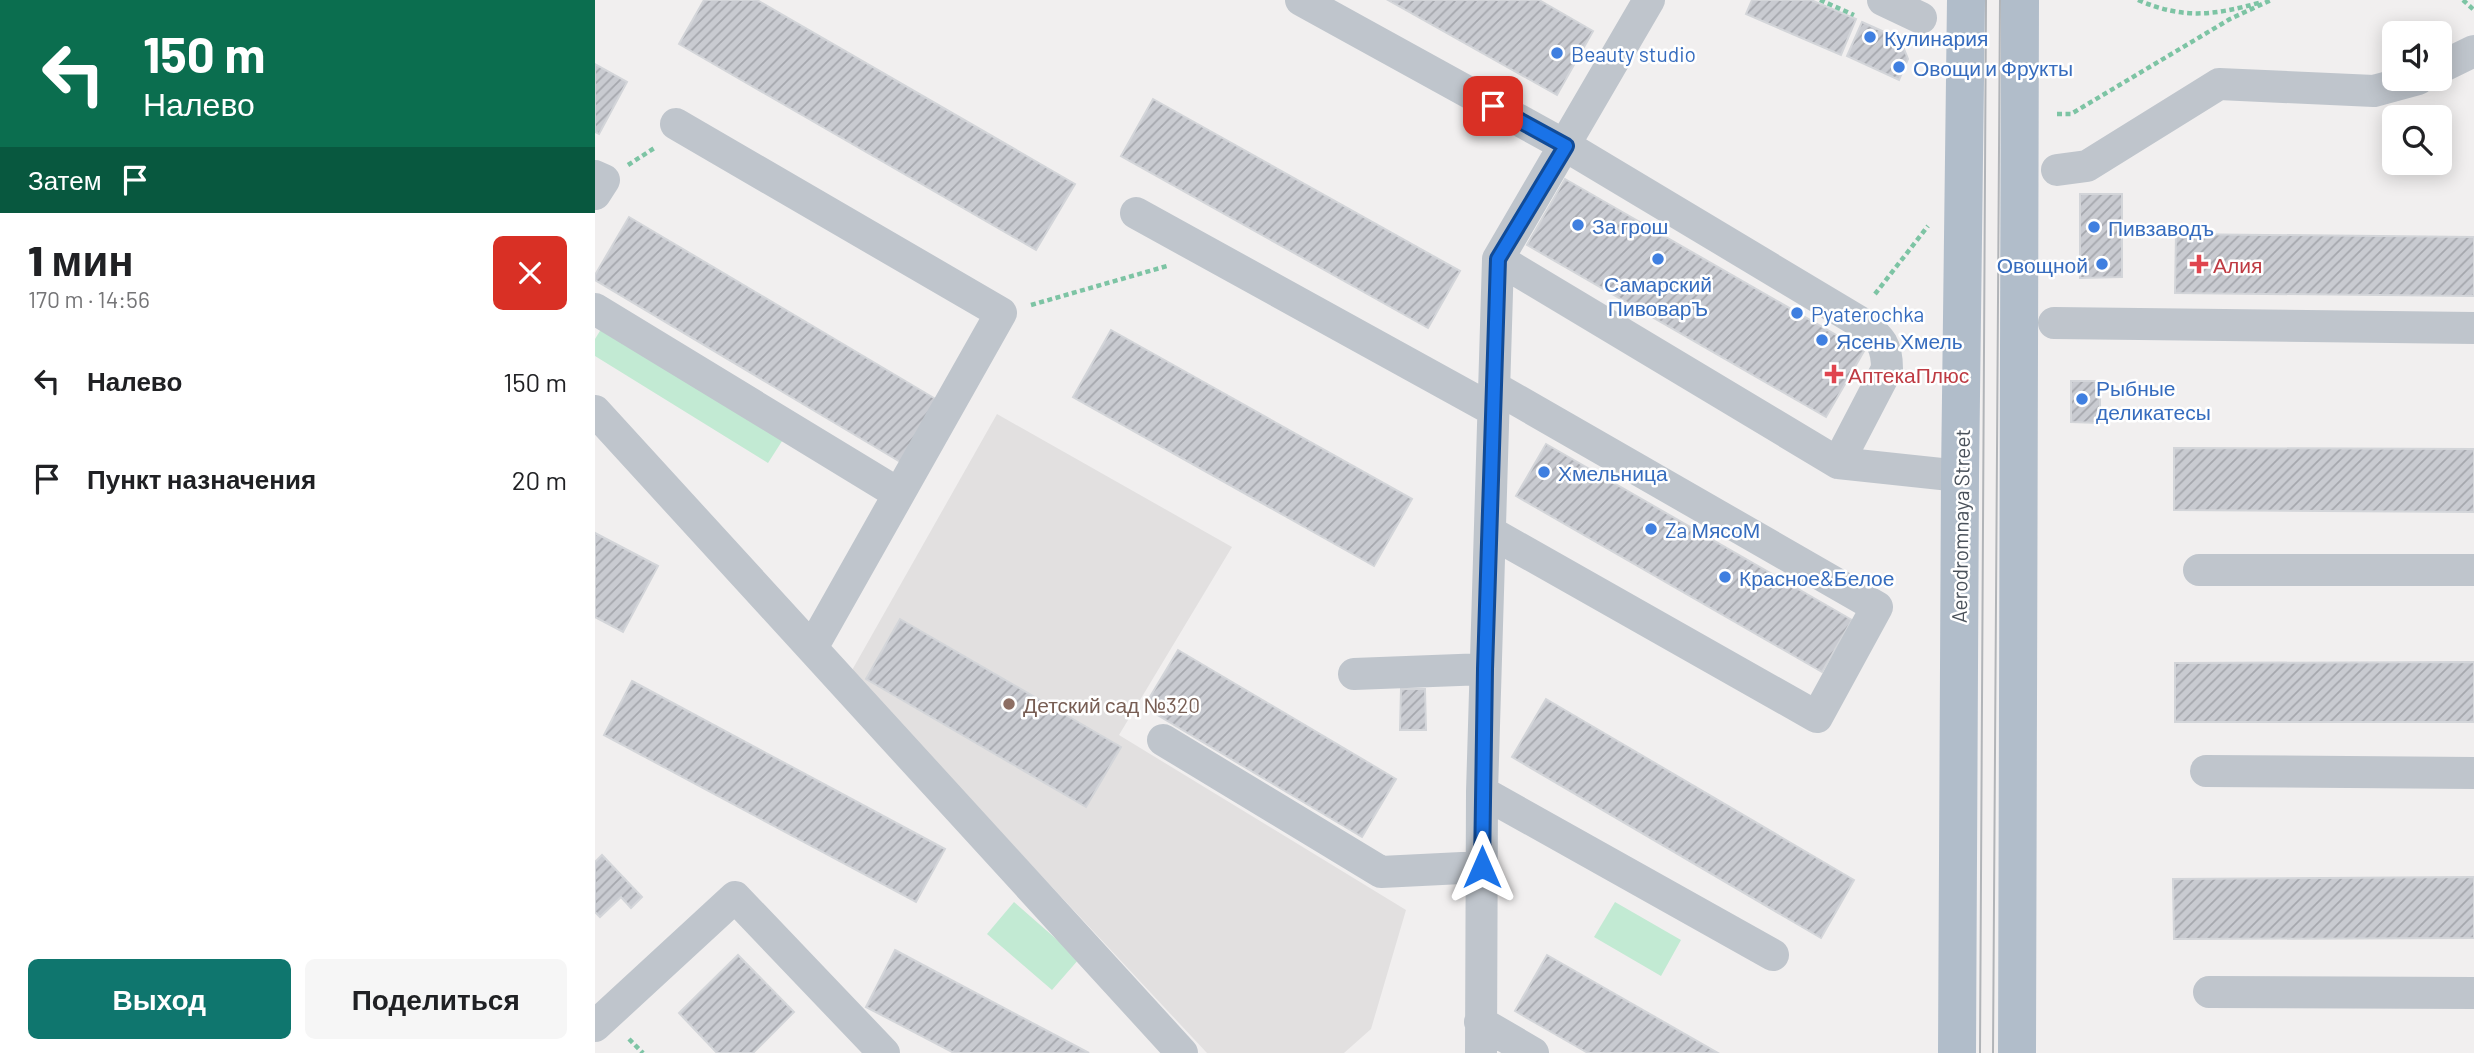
<!DOCTYPE html>
<html lang="ru">
<meta charset="utf-8">
<style>
body{margin:0;font-family:Barlow,sans-serif;background:#f6f6f6;color:#202124;height:100vh;display:flex;flex-direction:column;font-size:26px;white-space:nowrap}
*{box-sizing:border-box;margin:0}
p{font-size:23px;color:#757577}
.icon{flex:none;width:38px;height:38px;fill:none;stroke:currentColor;stroke-width:2;stroke-linecap:round;stroke-linejoin:round}
.map{position:relative;flex:1;overflow:hidden}
.drawer{display:flex;flex-direction:column;background:#fff;width:595px}
.drawer>*{flex:none}
.top-card{background:#0b6e4f;color:#fff;overflow:hidden}
.fabs{position:absolute;left:1787px;top:21px;display:grid;gap:14px}
.fabs a{display:grid;place-items:center;width:70px;height:70px;border-radius:10px;background:#fff;box-shadow:0 4px 18px #0003;font-size:35px}
.pin{position:absolute;display:grid;place-items:center;width:60px;height:60px;color:#fff;margin:-30px;border-radius:14px;box-shadow:0 4px 10px #0006}
.me{position:absolute;width:77px;margin:-38px;rotate:0deg;stroke-linejoin:round;filter:drop-shadow(0 0 5px #0008)}
.turn{display:flex;align-items:center;gap:24px;height:147px;padding:0 28px;font-size:32px}
.turn .icon{width:91px;height:91px;stroke-width:2.5}
.turn b{display:block;font-size:49px;line-height:60px}
.then{display:flex;align-items:center;height:66px;padding:0 28px;background:#0003;gap:14px;font-size:26px}
.round{display:grid;place-items:center;flex:none;width:74px;height:74px;border-radius:10px;background:#f6f6f6}
.head{display:flex;align-items:center;justify-content:space-between;height:119px;padding:0 28px}
h1{font-size:42px;font-weight:800;line-height:52px}
.button{display:flex;gap:14px;margin-top:auto;padding:14px 28px}
.button a{flex:1;height:80px;border-radius:10px;background:#0f766e;color:#fff;font-size:28px;font-weight:800;line-height:80px;text-align:center}
.button a+a{background:#f6f6f6;color:#202124}
ul{padding:0;list-style:none}
li{display:flex;align-items:center;gap:21px;height:98px;padding:0 28px}
li div{flex:1}
li b{display:block;font-size:26px}
li em{font-style:normal}
main{display:flex;flex:1;min-height:0}
.map>svg:first-child{display:block}
.education{fill:#e2e0e0}
.green{fill:#c2ead3}
.building{fill:url(#building-hatch);stroke:#d3d5d9;stroke-width:2}
.lines{fill:none;stroke-linecap:round;stroke-linejoin:round}
.path{stroke:#7dc4a4;stroke-width:4.5;stroke-dasharray:5 3.5;stroke-linecap:butt}
.minor{stroke:#bfc5cc;stroke-width:32}
.major{stroke:#b1bdca;stroke-width:38}
.tram{stroke:#b1b4b8;stroke-width:2}
.route-casing{stroke:#114b97;stroke-width:18}
.route{stroke:#1a73e8;stroke-width:12}
.shop-dot{fill:#3f7fe0;stroke:#fff;stroke-width:2.5}
.health-dot{fill:#e0444e;stroke:#fff;stroke-width:2.5}
.education-dot{fill:#8d6e63;stroke:#fff;stroke-width:2.5}
.labels{text-anchor:middle;dominant-baseline:central;stroke-width:5;stroke-linejoin:round;paint-order:stroke}
.shop-label{font-size:21px;fill:#366cbe;stroke:#fff;text-anchor:start}
.health-label{font-size:21px;fill:#be3a42;stroke:#fff;text-anchor:start}
.street-label{font-size:21px;fill:#49515a;stroke:#fff}
.education-label{font-size:21px;fill:#785e54;stroke:#fff;text-anchor:start}
</style>
<main>
<section class="drawer">
<div class="top-card">
<div class="turn"><svg class="icon" aria-label="left" viewBox="0 0 24 24"><path d="M17 20v-9H6M10 6l-5 5 5 5"/></svg><div><b>150 m</b>Налево</div></div>
<div class="then">Затем<svg class="icon" aria-label="arrive" viewBox="0 0 24 24"><path d="M6 21V4h12l-3 4 3 4H6"/></svg></div>
</div>
<div class="head"><div><h1>1 мин</h1><p>170 m · 14:56</p></div><a class="round" style="background:#d93025;color:#fff"><svg class="icon" aria-label="close" viewBox="0 0 24 24"><path d="M6 6l12 12M18 6L6 18"/></svg></a></div>
<ul>
<li><svg class="icon" aria-label="left" viewBox="0 0 24 24"><path d="M17 20v-9H6M10 6l-5 5 5 5"/></svg><div><b>Налево</b></div><em>150 m</em></li>
<li><svg class="icon" aria-label="arrive" viewBox="0 0 24 24"><path d="M6 21V4h12l-3 4 3 4H6"/></svg><div><b>Пункт назначения</b></div><em>20 m</em></li>
</ul>
<div class="button"><a>Выход</a><a>Поделиться</a></div>
</section>
<div class="map">
<svg width="1879" height="1053" viewBox="0 0 1879 1053">
<defs>
<pattern id="building-hatch" width="6" height="6" patternUnits="userSpaceOnUse" patternTransform="scale(1.75)"><rect width="6" height="6" fill="#c9cbd1"/><path d="M-1 1l2-2M0 6l6-6M5 7l2-2" fill="none" stroke="#a5a7ad"/></pattern>
</defs>
<rect width="100%" height="100%" fill="#f1efef"/>
<!-- education -->
<path class="education" d="M402,414L637,547L524,735L811,910L776,1029L749,1053H612L256,672Z"/>
<!-- green -->
<path class="green" d="M8,326L189,438L173,463L0,356V339Z
M419,902L484,959L457,990L392,934Z
M1020,902L1086,940L1066,976L999,937Z"/>
<!-- building -->
<path class="building" d="M109,0H162L480,184L441,250L84,44Z
M793,0H944L998,31L962,95Z
M1157,0H1216L1261,19L1246,55L1151,14Z
M1267,22L1305,39L1313,59L1304,80L1252,56Z
M0,64L32,82L4,134L0,132Z
M558,99L865,271L833,328L526,156Z
M970,179L1269,351L1231,417L932,245Z
M1485,194H1527V277L1485,278Z
M34,217L349,404L312,466L0,280V275Z
M1581,234L1879,237V296L1580,293Z
M516,330L817,499L779,566L478,397Z
M1476,381H1505V423L1476,422Z
M951,444L1257,620L1227,672L921,496Z
M1579,448L1879,449V512L1579,510Z
M0,533L63,566L28,632L0,617Z
M305,619L526,747L491,807L271,679Z
M583,650L801,779L767,837L549,707Z
M1879,662V722H1580V663Z
M37,681L350,849L321,902L9,735Z
M806,689H830L831,730H805Z
M951,699L1259,880L1226,938L917,757Z
M7,855L47,897L36,908L26,897L5,917L0,912V862Z
M1879,877V938L1579,939L1578,879Z
M300,950L330,966L494,1053H359L271,1007Z
M143,955L199,1012L158,1053H122L84,1013Z
M952,955L1123,1053H993L951,1029L920,1011Z"/>
<g class="lines">
<!-- path -->
<path class="path" d="M1225,0L1259,15
M1543,0C1590,20 1620,15 1667,2
M1868,0L1879,10
M1462,114H1476L1635,19L1676,0
M33,165L61,147
M1280,294L1333,226
M436,305L572,266
M34,1039L48,1053"/>
<!-- minor -->
<path class="minor" d="M706,0L971,146L1268,324C1286,339 1292,345 1292,369L1243,463
M1288,0L1326,18
M1844,68L1879,51
M81,124L406,313L217,648
M1462,170L1492,166L1624,84L1779,91L1823,79
M0,176L9,180L0,194
M541,213L898,410
M903,259L1243,463L1365,476
M0,309L304,494
M1459,323L1879,328
M0,411L587,1053
M895,532L1222,717L1282,607L899,387
M1604,570H1879
M759,674L890,669
M568,740L786,872L887,867
M1611,771L1879,773
M887,792L1178,955
M1614,992L1879,993
M885,1022L938,1053
M0,1026L140,897L289,1053
M886,1053L887,792L903,259L1054,0"/>
<!-- major -->
<path class="major" d="M1362,1053L1365,476L1371,0
M1422,1053L1425,0"/>
<!-- tram -->
<path class="tram" d="M1385,1053L1391,0
M1398,1053L1405,0"/>
</g>
<g class="lines">
<!-- route casing -->
<g class="route-casing">
<path id="route" d="M887,867L890,669L903,259L971,146L898,106"/>
</g>
<!-- route -->
<use href="#route" class="route"/>
</g>
<!-- markers -->
<g class="shop-dot">
<circle cx="1275" cy="37" r="7"/>
<circle cx="962" cy="53" r="7"/>
<circle cx="1304" cy="67" r="7"/>
<circle cx="983" cy="225" r="7"/>
<circle cx="1499" cy="227" r="7"/>
<circle cx="1063" cy="259" r="7"/>
<circle cx="1507" cy="264" r="7"/>
<circle cx="1202" cy="313" r="7"/>
<circle cx="1227" cy="340" r="7"/>
<circle cx="1487" cy="399" r="7"/>
<circle cx="949" cy="472" r="7"/>
<circle cx="1056" cy="529" r="7"/>
<circle cx="1130" cy="577" r="7"/>
</g>
<g class="health-dot">
<path d="M1600.5 253.5h7v7h7v7h-7v7h-7v-7h-7v-7h7z"/>
<path d="M1235.5 363.5h7v7h7v7h-7v7h-7v-7h-7v-7h7z"/>
</g>
<circle class="education-dot" cx="414" cy="704" r="7"/>
<g class="labels">
<!-- shop labels -->
<g class="shop-label">
<text x="1289" y="37">Кулинария</text>
<text x="976" y="53">Beauty studio</text>
<text x="1318" y="67">Овощи и Фрукты</text>
<text x="997" y="225">За грош</text>
<text x="1513" y="227">Пивзаводъ</text>
<text x="1493" y="264" text-anchor="end">Овощной</text>
<text x="1063" y="283" text-anchor="middle">Самарский<tspan x="1063" dy="24">ПивоварЪ</tspan></text>
<text x="1216" y="313">Pyaterochka</text>
<text x="1241" y="340">Ясень Хмель</text>
<text x="1501" y="387">Рыбные<tspan x="1501" dy="24">деликатесы</tspan></text>
<text x="963" y="472">Хмельница</text>
<text x="1070" y="529">Za МясоМ</text>
<text x="1144" y="577">Красное&amp;Белое</text>
</g>
<!-- health labels -->
<g class="health-label">
<text x="1618" y="264">Алия</text>
<text x="1253" y="374">АптекаПлюс</text>
</g>
<!-- street labels -->
<g class="street-label">
<text transform="translate(1365 526) rotate(-89)">Aerodromnaya Street</text>
</g>
<!-- education labels -->
<g class="education-label">
<text x="428" y="704">Детский сад №320</text>
</g>
</g>
</svg>
<div class="fabs">
<a><svg class="icon" aria-label="sound" viewBox="0 0 24 24"><path d="M4 9h4l5-4v14l-5-4H4zM17 9q2 3 0 6"/></svg></a>
<a><svg class="icon" aria-label="search" viewBox="0 0 24 24"><circle cx="10" cy="10" r="6"/><path d="M15 15l6 6"/></svg></a>
</div>
<div class="pin" style="left:898px;top:106px;background:#d93025"><svg class="icon" aria-label="arrive" viewBox="0 0 24 24"><path d="M6 21V4h12l-3 4 3 4H6"/></svg></div>
<svg class="me" style="left:887px;top:867px" viewBox="-20 -20 40 40"><path d="M0-17L14 15 0 8-14 15z" fill="#1a73e8" stroke="#fff" stroke-width="4"/></svg>
</div>
</main>
